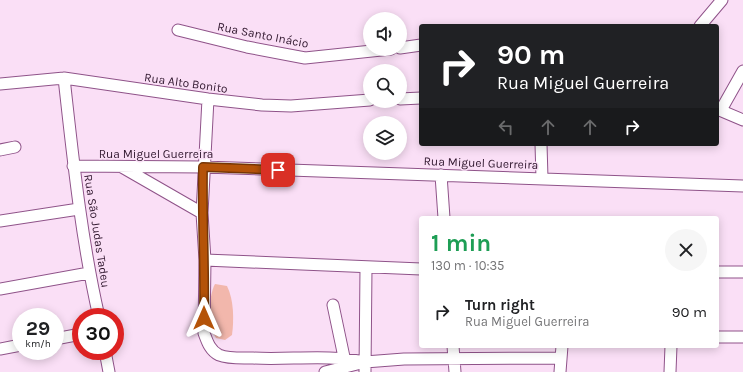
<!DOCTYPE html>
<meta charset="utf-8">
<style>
body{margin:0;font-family:Karla,sans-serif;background:#f6f6f6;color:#202124;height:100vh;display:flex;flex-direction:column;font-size:15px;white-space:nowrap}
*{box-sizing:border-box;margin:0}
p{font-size:13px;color:#757577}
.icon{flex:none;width:22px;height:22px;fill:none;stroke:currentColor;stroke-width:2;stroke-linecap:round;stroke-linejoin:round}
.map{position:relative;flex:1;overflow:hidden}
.panel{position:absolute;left:419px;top:216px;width:300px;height:132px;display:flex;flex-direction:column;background:#fff;border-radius:4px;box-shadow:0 2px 10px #0003}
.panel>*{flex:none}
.top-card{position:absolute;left:419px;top:24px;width:300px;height:122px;border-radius:4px;box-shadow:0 2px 10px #0003;background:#202124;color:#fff;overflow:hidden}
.tools{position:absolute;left:363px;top:12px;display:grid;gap:8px}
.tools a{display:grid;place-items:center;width:44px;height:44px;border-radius:50%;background:#fff;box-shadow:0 2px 10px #0003;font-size:20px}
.speed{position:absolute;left:12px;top:308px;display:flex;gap:8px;font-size:20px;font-weight:700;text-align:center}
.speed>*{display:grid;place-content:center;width:52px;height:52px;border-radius:50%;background:#fff;box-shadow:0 2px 10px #0003;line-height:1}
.speed small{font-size:10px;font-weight:400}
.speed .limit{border:6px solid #d22;background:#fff;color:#111}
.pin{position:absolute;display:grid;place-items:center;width:34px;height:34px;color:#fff;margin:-17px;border-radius:8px;box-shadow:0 2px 6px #0006}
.me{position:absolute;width:44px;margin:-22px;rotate:0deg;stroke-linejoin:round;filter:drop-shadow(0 0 3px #0008)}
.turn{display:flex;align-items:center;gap:14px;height:84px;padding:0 12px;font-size:18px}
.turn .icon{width:52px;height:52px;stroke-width:2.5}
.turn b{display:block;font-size:28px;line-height:34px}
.lanes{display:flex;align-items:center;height:38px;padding:0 12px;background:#0003;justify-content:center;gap:20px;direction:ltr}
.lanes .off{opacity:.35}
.round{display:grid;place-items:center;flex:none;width:42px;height:42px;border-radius:21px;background:#f6f6f6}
.summary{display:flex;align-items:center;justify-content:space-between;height:68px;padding:0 12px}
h1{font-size:24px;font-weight:700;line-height:30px;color:#1e9e55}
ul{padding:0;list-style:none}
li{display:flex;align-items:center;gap:12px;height:56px;padding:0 12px}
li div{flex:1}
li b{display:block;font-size:15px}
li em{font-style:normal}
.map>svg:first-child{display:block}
.green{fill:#f2b7ac}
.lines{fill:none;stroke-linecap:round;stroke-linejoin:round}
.minor-casing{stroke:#8f5389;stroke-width:13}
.minor{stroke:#fff;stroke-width:11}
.route-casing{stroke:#753606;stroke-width:10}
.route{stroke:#b45309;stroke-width:7}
.labels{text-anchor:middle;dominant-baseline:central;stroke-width:3;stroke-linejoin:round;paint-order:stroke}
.street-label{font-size:12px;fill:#2f162d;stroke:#fadff6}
</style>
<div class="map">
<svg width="743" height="372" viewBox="0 0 743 372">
<rect width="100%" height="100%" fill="#fadff6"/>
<!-- green -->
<path class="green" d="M215,284L227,286C234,300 234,320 232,335L225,340L216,338C208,325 208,297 215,284Z"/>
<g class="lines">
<!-- minor casing -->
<g class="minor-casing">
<path id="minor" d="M700,26L722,0
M178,30L247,47L305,58L391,49
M400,48L421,45
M64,78C73,158 81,238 99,317
M0,84L64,78L208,99L262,105L291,106L370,100
M208,99L202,213L205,260L204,333C207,341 210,351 219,355C229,359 242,358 253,358C290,360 328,354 365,362
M400,99L421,98
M717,109L743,120
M721,110L743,71
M541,144L542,178
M0,150L15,147
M73,166L203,167L743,186
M122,167L202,213
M441,175L444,218
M0,221L79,209
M205,260L421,269
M717,272H743
M0,289L89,273
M333,305L344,357
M717,337H743
M55,339L81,334
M453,346L455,372
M0,349L21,345
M105,351L109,372
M325,372L365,362L404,359L561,358
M365,372L366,268
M560,372L562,346
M670,372L671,346"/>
</g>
<!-- minor -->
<use href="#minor" class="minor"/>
</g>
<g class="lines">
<!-- route casing -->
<g class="route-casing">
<path id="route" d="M204,318C205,268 202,217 203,167L278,170"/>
</g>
<!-- route -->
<use href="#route" class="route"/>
</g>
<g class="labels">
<!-- street labels -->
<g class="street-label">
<text transform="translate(263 35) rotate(11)">Rua Santo Inácio</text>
<text transform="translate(186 83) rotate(8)">Rua Alto Bonito</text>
<text x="156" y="154">Rua Miguel Guerreira</text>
<text transform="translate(481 163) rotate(2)">Rua Miguel Guerreira</text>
<text transform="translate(97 231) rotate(81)">Rua São Judas Tadeu</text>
</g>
</g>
</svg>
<div class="tools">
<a><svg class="icon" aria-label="sound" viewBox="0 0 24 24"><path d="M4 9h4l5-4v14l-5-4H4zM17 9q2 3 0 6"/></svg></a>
<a><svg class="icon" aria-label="search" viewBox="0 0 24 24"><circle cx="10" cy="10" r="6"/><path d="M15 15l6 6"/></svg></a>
<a><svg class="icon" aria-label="layers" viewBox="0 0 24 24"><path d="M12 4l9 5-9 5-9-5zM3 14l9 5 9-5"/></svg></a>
</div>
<div class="speed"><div>29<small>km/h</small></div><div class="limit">30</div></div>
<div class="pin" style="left:278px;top:170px;background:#d93025"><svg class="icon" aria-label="arrive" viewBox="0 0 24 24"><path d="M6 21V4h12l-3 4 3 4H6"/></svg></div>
<svg class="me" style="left:204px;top:318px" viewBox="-20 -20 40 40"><path d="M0-17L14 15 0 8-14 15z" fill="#b45309" stroke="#fff" stroke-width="4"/></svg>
<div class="top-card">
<div class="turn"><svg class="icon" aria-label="right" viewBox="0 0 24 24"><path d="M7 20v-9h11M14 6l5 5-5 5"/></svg><div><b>90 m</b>Rua Miguel Guerreira</div></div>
<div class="lanes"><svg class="icon off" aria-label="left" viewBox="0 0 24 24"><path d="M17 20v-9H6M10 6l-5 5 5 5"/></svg><svg class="icon off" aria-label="ahead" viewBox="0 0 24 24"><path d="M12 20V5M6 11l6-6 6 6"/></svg><svg class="icon off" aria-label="ahead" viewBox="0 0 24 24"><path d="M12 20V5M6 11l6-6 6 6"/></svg><svg class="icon" aria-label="right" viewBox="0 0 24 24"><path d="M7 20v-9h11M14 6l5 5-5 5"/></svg></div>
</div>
<section class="panel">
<div class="summary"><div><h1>1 min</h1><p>130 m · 10:35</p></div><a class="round"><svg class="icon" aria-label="close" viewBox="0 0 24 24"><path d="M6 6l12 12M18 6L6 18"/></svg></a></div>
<ul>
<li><svg class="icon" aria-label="right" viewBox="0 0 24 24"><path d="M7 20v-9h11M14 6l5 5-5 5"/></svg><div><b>Turn right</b><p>Rua Miguel Guerreira</p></div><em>90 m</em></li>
</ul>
</section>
</div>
